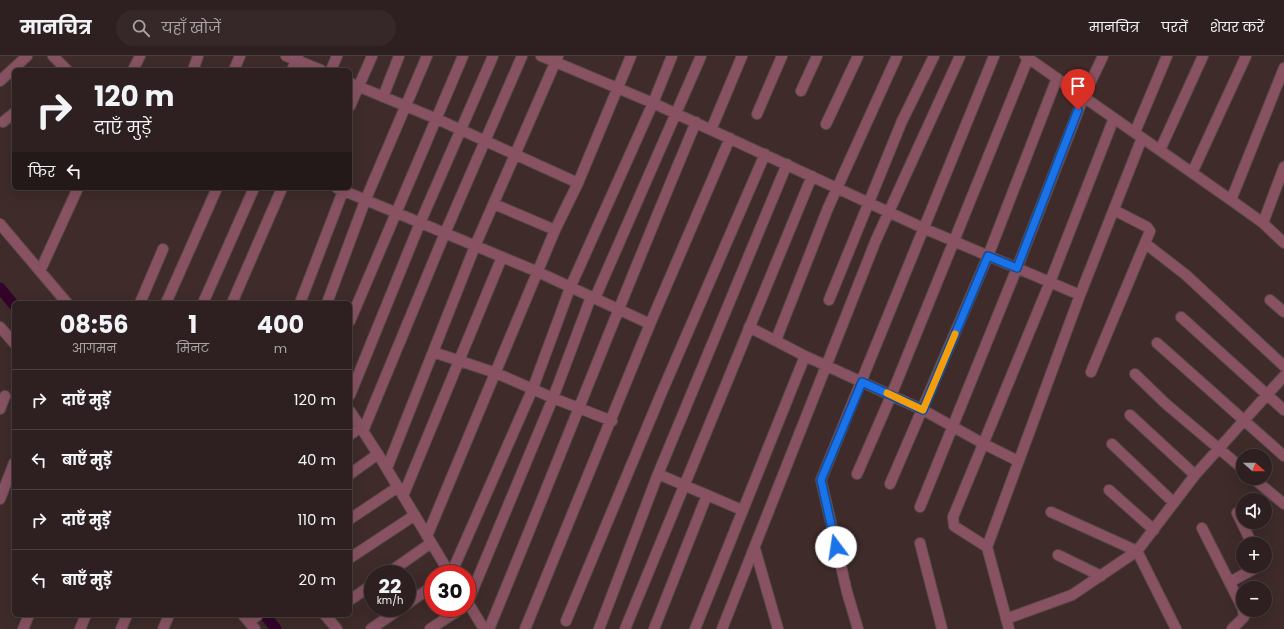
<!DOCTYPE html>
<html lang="hi">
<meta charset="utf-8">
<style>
body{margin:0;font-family:Poppins,"Noto Sans Devanagari",sans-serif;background:#362829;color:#f1f3f6;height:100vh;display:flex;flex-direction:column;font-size:15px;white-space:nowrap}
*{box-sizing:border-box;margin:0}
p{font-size:13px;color:#a7a3a5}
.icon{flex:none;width:22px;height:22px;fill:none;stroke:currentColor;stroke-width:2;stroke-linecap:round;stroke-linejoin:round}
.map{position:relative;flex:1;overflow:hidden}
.sheet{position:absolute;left:12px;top:245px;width:340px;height:316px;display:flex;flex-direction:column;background:#2e2020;border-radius:6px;box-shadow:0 4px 16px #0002,0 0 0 1px #493e3e}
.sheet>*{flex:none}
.guide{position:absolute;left:12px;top:12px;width:340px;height:122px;border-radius:6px;box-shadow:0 4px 16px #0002,0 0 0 1px #493e3e;background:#2e2020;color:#f1f3f6;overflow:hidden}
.needle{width:26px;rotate:111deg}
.controls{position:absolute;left:1236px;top:393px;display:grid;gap:8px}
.controls a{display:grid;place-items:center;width:36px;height:36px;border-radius:50%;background:#2e2020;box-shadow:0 4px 16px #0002,0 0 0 1px #493e3e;font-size:20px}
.speed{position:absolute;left:364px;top:509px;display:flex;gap:8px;font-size:20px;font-weight:700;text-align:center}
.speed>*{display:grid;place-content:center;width:52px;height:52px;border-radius:50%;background:#2e2020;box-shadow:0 4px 16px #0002,0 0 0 1px #493e3e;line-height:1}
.speed small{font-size:10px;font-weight:400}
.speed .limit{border:6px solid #d22;background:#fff;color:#111}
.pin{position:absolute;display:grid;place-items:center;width:34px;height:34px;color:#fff;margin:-41px -17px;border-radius:50% 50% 50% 0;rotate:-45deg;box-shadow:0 0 4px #0007}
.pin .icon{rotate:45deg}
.me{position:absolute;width:44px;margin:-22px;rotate:346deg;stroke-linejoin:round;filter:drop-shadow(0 0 3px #0008)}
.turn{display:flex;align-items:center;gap:14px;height:84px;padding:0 16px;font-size:18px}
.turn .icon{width:52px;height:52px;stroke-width:2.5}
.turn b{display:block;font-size:28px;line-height:34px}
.then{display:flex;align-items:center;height:38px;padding:0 16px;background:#0003;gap:8px;font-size:15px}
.eta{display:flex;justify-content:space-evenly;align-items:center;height:68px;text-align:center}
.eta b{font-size:24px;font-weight:700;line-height:28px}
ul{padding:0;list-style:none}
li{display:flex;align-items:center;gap:12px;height:60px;padding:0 16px;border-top:1px solid #493e3e}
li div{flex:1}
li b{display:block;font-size:15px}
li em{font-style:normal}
header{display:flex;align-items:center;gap:24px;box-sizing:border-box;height:56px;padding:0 20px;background:#2e2020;border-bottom:1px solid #493e3e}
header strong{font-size:19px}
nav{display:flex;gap:22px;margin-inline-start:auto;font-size:14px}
.search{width:280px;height:36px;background:#362829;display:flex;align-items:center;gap:10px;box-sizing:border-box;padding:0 14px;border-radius:22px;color:#a7a3a5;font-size:15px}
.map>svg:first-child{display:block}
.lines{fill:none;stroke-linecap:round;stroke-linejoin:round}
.canal{stroke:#32042a;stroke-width:11}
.minor-casing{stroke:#5a4948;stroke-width:12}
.minor{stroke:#885263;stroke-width:10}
.route-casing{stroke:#114b97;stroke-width:10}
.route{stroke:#1a73e8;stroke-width:7}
.slow{stroke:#f59e0b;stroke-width:7}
</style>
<header>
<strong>मानचित्र</strong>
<div class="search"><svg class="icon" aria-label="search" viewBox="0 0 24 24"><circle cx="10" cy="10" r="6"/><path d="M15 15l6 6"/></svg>यहाँ खोजें</div>
<nav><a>मानचित्र</a><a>परतें</a><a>शेयर करें</a></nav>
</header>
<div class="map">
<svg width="1284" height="573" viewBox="0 0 1284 573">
<rect width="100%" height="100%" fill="#3e2b2a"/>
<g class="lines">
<!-- canal -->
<path class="canal" d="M0,232L14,249
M265,559L276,573"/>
<!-- minor casing -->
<g class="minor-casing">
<path id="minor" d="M53,0L67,14
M286,0L321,14
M541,0L653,47L923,172L1080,239
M1025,0L1231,144L1263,167L1284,187
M133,14L140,0
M193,14L198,0
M234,14L240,0
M292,14L298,0
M331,14L337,0
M0,25L27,0
M350,27L437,63L578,127
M801,35L817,0
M383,41L399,0
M350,50L372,0
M757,58L782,0
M3,66L14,57
M826,68L858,0
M711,74L742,0
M1135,76L1167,0
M1160,94L1203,0
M1192,117L1246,0
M337,132L538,216L650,268L525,573
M1231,144L1284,12
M494,148L555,174
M1263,167L1284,111
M0,168L67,247
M1146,188L1186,219L1284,310
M40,215L78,132
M595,242L701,0
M829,244L902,65L934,0
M1270,244L1284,256
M140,247L163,193
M166,247L217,132
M203,247L254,132
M232,247L282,132
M300,247L343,135
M327,247L365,145L427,0
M1181,261L1284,354
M350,265L463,0
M650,268L730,82
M0,271L14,287
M749,271L805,300
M776,284L828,152L897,0
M1157,287L1284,400
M433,296L496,317L553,342L612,365
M1091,316L1150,175L1147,171L1114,154
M1135,318L1166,348L1243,413
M350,339L420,167L493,0
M0,353L5,340
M350,355L381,403L450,518
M1130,359L1195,419
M363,375L445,177L522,0
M350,379L361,371
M1112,388L1174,447
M387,412L475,190L558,0
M350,418L378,398
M658,418L742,454
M857,418L891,340L1029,0
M1253,422L1284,448
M890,428L988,200L1057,22
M1109,434L1154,474
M403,440L502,201
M0,443L14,407
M920,451L1017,212L1084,40L1103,0
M1051,456L1137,495L1176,573
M1237,457L1252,488
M350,463L398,431
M1202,472L1243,553
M427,480L555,174L578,127L631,0
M920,487L942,573
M987,491L1080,239L1142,82
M755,493L778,573
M1058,499L1101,520
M350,502L415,459
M387,518L431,487
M451,518L533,332L570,232L653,47L672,0
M1230,526L1259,510
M350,544L373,528
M467,545L484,573
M407,548L433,530
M467,548L553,342L591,241
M243,559L255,573
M325,559L337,573
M1006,563L1072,539L1137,495L1195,419L1284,320
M566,565L661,338L765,98
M249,566L258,559
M23,573L29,559
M80,573L86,559
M121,573L127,559
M163,573L169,559
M371,573L401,552
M430,573L462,552
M489,573C559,404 625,234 696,66
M599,573L658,418L787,108
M625,573L812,120
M654,573L707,439
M695,573L805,300L923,354L984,388L1018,405
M722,573L876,184L960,0
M858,573L847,536L821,424L994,0
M1009,573L987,491L954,470L953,461L1050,226L1114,62
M1232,573L1244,561L1243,554"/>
</g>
<!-- minor -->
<use href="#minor" class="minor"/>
</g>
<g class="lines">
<!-- route casing -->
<g class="route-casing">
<path id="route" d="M836,491L821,424L862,326L923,354L988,200L1017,212L1078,54"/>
</g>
<!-- route -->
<use href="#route" class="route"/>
<!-- slow -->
<path class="slow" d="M887,337L923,354L955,278"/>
</g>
</svg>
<div class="controls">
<a><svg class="needle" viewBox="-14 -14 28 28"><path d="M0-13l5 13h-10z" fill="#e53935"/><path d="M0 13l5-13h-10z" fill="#a7a3a5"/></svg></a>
<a><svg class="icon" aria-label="sound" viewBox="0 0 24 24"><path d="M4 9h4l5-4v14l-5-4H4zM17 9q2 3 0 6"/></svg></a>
<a>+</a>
<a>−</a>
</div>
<div class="speed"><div>22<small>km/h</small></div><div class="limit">30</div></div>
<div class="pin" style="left:1078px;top:54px;background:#d93025"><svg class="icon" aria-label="arrive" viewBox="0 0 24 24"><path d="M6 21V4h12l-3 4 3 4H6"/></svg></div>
<svg class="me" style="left:836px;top:491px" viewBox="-20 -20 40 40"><circle r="19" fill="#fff"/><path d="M0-13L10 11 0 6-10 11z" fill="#1a73e8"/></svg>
<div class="guide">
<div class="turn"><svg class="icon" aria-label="right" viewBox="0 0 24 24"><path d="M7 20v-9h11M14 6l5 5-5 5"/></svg><div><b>120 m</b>दाएँ मुड़ें</div></div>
<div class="then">फिर<svg class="icon" aria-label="left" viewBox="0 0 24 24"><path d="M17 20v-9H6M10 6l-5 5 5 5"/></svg></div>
</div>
<section class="sheet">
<div class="eta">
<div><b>08:56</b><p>आगमन</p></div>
<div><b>1</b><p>मिनट</p></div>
<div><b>400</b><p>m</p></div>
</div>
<ul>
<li><svg class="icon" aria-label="right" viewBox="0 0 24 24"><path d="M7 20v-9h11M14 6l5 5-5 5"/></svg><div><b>दाएँ मुड़ें</b></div><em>120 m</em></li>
<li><svg class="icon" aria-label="left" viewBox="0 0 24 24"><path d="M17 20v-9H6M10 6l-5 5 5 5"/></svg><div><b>बाएँ मुड़ें</b></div><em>40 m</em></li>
<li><svg class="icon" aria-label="right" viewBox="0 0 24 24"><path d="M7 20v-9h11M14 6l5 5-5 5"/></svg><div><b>दाएँ मुड़ें</b></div><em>110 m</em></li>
<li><svg class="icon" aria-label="left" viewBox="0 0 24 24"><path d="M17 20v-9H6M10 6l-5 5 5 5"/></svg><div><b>बाएँ मुड़ें</b></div><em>20 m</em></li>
</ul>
</section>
</div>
